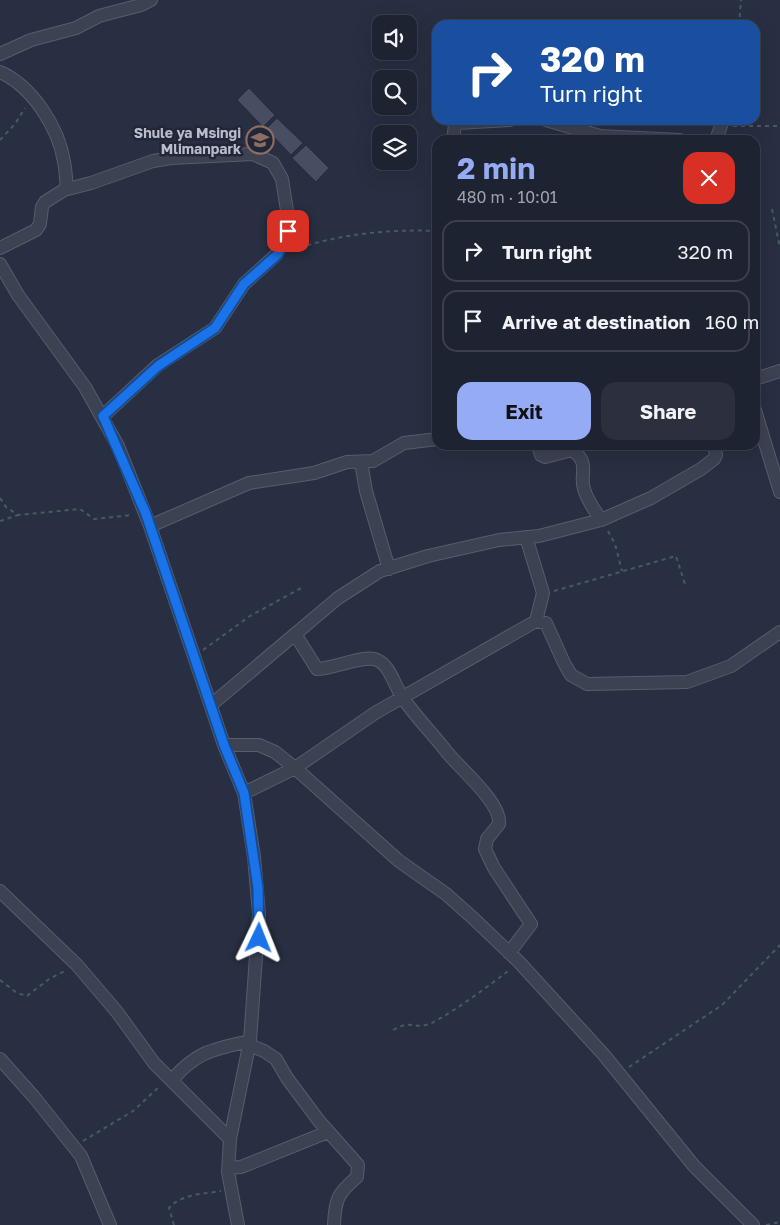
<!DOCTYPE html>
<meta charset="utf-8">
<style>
body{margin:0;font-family:"Golos Text",sans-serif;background:#2b2f3e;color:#f1f3f6;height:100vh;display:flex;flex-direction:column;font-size:19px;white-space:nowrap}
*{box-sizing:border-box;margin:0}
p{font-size:16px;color:#a1a4ac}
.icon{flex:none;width:28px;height:28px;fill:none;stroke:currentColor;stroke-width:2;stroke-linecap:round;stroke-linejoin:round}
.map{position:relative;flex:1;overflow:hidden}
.drawer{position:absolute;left:432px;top:135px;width:328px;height:315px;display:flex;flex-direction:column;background:#1e2332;border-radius:15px;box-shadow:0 5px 20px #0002,0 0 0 1px #3c404d}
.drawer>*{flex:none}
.banner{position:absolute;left:432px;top:20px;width:328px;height:105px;border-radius:15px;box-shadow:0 5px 20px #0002,0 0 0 1px #3c404d;background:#1a4fa0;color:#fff;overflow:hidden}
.buttons{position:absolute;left:372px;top:15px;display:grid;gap:10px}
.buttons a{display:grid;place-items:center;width:45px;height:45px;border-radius:10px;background:#1e2332;box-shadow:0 5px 20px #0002,0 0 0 1px #3c404d;font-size:25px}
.pin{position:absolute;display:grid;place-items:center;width:42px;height:42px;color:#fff;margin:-21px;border-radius:10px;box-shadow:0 2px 8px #0006}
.me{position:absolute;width:55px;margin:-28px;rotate:2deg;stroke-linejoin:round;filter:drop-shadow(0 0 4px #0008)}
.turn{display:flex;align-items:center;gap:18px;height:105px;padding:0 25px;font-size:22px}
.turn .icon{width:65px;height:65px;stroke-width:2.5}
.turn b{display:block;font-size:35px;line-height:42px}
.round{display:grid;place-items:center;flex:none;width:52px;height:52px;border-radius:15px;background:#2b2f3e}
.head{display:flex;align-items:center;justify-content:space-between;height:85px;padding:0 25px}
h1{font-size:30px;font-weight:700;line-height:38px;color:#95acf4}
.button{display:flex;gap:10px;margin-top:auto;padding:10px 25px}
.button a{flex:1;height:58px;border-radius:15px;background:#95acf4;color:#111;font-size:20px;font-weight:700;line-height:58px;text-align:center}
.button a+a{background:#2b2f3e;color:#f1f3f6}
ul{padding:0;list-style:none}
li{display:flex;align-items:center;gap:15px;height:62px;margin:0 10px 8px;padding:0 15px;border:2px solid #3c404d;border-radius:15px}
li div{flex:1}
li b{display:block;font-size:19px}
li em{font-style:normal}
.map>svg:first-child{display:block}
.building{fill:#474e63;stroke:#232939}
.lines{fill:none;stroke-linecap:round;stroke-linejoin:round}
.minor-casing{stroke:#575d6c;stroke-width:14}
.path{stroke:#48595f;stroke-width:2;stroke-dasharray:4 4;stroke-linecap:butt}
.minor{stroke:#3c4252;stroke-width:12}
.route-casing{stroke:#114b97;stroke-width:12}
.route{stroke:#1a73e8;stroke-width:9}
.labels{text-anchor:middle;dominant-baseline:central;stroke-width:5;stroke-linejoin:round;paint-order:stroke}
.poi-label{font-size:14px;font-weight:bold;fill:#b9bdcb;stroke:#212737;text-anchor:end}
</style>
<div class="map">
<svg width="780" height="1225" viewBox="0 0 780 1225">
<rect width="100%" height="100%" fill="#282f42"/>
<!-- building -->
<path class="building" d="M249,88L275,115L263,127L237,100Z
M277,118L303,143L291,155L266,129Z
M306,145L329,168L316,182L292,158Z"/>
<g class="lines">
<!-- minor casing -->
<g class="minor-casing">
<path id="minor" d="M0,54L31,40L76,28L99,16L141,5L151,0
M0,72C32,86 59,128 64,162C66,171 66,180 67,189
M546,120L600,136L680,140
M453,140L455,125L458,123L510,120
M716,140L723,120
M0,248L36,230L40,224L42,207L45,202L64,190L91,183L153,161L171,158L253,154L273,163L282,179L288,217V231L277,254L244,284L215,328L158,365L103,416
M0,264L18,295L85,387L118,446L150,526L224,745L244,793L254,857L259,914L250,1041L230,1139L228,1172L238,1225
M755,379L780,371
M755,410L780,492
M538,445L541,455L545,457L572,450C591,463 579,474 584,489C587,500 595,511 601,520
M361,462L366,491L389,569
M150,526L249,483L314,473L347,462L373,461L404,443L438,439
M526,537L543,593L536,621
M295,634L317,669C333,669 365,654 377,660C390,665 395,687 403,698C415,716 432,733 446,751C459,768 502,803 499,824L487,839L485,849L494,868L531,924L509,953
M211,705L338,598L380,571L428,556L499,540L539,536L601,520L651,498L701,469L714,459L716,455L714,445
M224,745H259L275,752L295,768L399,861L446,894L473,918L519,962L604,1055L694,1166L753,1225
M244,793L295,768L375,713L536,621L546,623L564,663L571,675L587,684L687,682L731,666L780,632
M0,891L77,965L117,1012L154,1063L230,1139
M249,1045L264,1051L276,1059L287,1078L319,1121L358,1165L357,1177C338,1193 335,1199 334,1225
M0,1059L34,1097L81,1156L110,1225
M172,1080C197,1051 214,1049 250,1041
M229,1168L241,1167L328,1132"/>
</g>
<!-- path -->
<path class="path" d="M739,25L741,0
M733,126H780
M0,140L15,124L25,108
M772,209L780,248
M292,250C340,234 387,229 438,231
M0,498L6,507L18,515L80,509L94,519L132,515
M0,521L18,515
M608,531L615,544L622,571
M554,591L676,556L685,584
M203,650L250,616L303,587
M0,980L17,993L27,996L49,979L67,970
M393,1030C411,1020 411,1028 426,1025C440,1022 496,981 509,970
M629,1067L722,1005L780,945
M83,1141L133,1111L160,1086
M174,1225L169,1208C181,1194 204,1194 221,1191
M766,1225L780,1222"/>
<!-- minor -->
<use href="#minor" class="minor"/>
</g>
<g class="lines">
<!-- route casing -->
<g class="route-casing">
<path id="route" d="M259,938L258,888L244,793L224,745L146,514L103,416L158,366L215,328L244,284L278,254L288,231"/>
</g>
<!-- route -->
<use href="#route" class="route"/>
</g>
<!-- icons -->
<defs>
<g id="school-ring" transform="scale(1.4375)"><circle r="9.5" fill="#212737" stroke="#8d6e63" stroke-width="1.5"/><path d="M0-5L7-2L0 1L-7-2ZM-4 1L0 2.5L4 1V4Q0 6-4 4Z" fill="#8d6e63"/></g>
</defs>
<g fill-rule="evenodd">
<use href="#school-ring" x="260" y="140"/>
</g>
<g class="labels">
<!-- poi labels -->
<g class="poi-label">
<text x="241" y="132">Shule ya Msingi<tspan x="241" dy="16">Mlimanpark</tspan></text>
</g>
</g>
</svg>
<div class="buttons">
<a><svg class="icon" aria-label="sound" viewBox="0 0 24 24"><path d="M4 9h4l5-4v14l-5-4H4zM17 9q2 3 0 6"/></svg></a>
<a><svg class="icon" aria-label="search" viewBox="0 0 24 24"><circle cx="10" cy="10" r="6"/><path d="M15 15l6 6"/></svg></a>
<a><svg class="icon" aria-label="layers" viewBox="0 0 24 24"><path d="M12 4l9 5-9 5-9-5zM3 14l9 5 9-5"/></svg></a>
</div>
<div class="pin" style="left:288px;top:231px;background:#d93025"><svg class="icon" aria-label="arrive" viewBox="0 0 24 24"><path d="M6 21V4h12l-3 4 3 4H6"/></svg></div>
<svg class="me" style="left:259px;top:938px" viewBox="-20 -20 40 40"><path d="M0-17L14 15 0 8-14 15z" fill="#1a73e8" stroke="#fff" stroke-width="4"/></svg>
<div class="banner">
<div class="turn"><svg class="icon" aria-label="right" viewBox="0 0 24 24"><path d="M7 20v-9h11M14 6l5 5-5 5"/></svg><div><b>320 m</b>Turn right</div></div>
</div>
<section class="drawer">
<div class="head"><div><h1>2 min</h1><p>480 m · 10:01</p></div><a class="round" style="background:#d93025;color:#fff"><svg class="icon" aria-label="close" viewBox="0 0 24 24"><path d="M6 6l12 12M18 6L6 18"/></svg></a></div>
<ul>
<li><svg class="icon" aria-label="right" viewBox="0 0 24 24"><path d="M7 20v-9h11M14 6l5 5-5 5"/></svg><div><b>Turn right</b></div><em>320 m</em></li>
<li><svg class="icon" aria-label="arrive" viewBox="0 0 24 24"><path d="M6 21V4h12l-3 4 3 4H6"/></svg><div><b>Arrive at destination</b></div><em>160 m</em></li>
</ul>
<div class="button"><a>Exit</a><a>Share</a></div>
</section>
</div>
